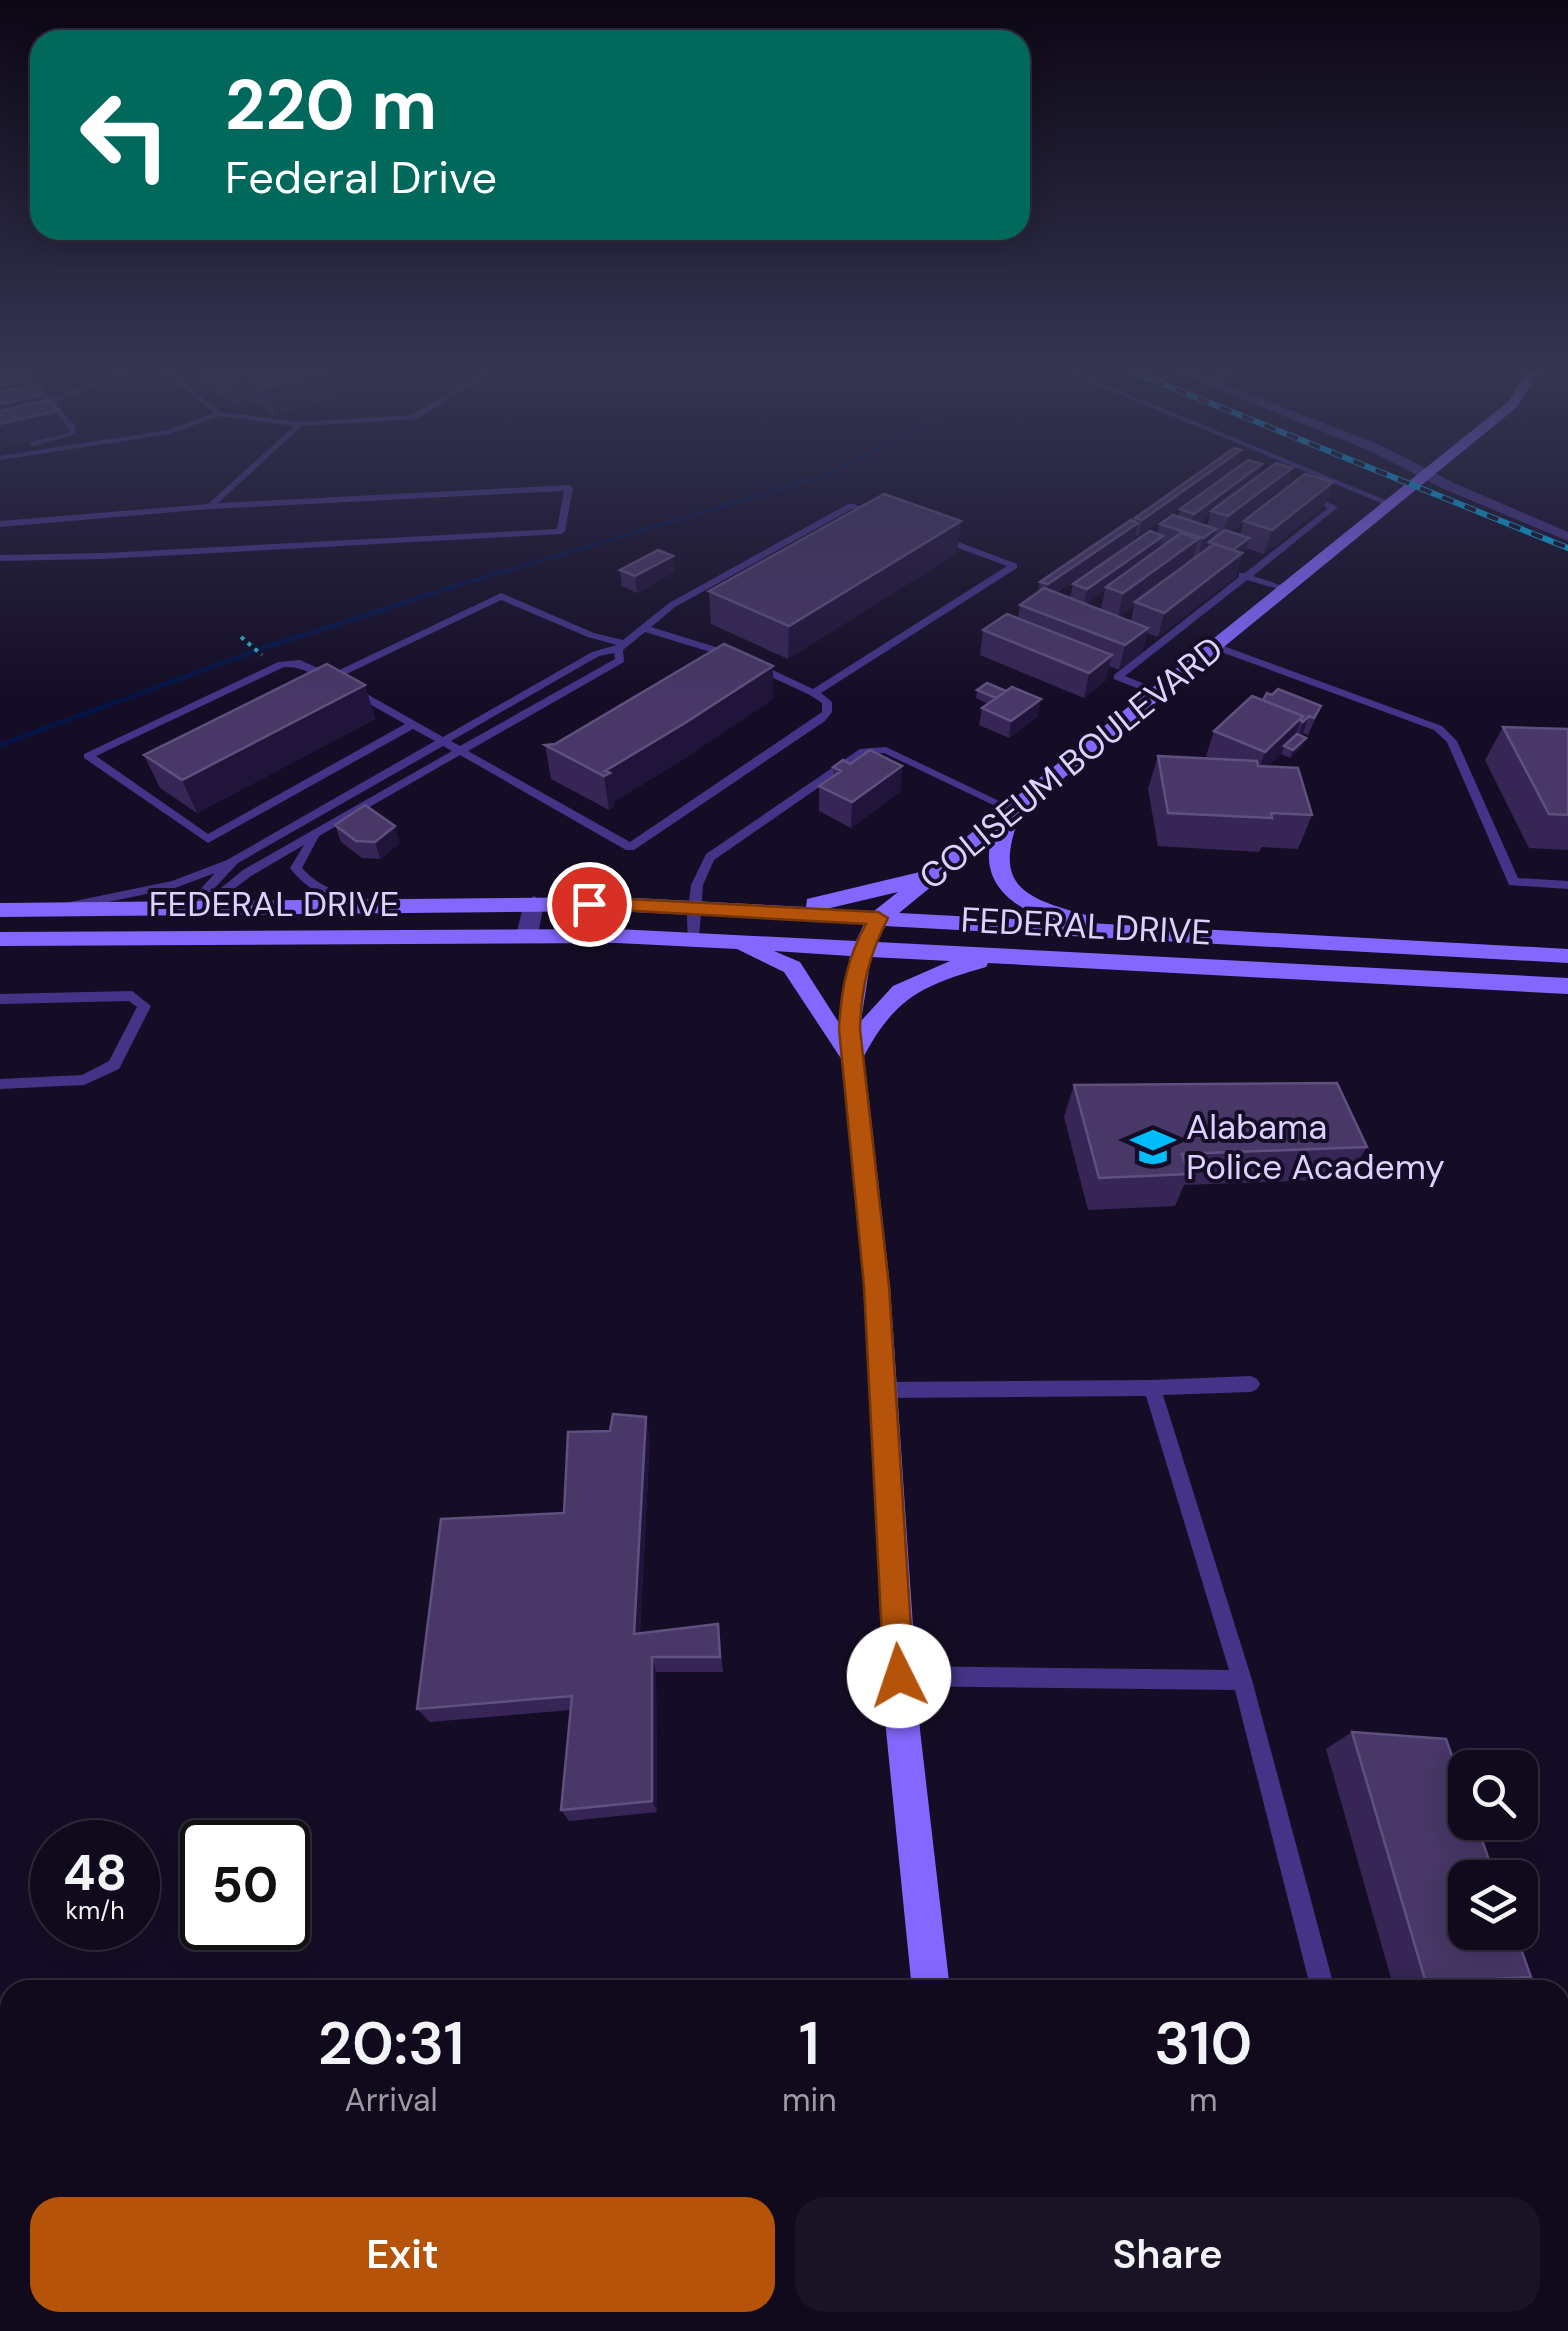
<!DOCTYPE html>
<style>
body{margin:0;font-family:"DM Sans",sans-serif;background:#191325;color:#f1f3f6;height:100vh;display:flex;flex-direction:column;font-size:38px;white-space:nowrap}
*{box-sizing:border-box;margin:0}
p{font-size:32px;color:#9c9aa3}
.icon{flex:none;width:55px;height:55px;fill:none;stroke:currentColor;stroke-width:2;stroke-linecap:round;stroke-linejoin:round}
.map{position:relative;flex:1;overflow:hidden}
.side{position:absolute;left:0px;top:1980px;width:1570px;height:352px;display:flex;flex-direction:column;background:#100a1c;border-radius:30px 30px 0 0;box-shadow:0 5px 25px #0003,0 0 0 2px #302b3b}
.side>*{flex:none}
.guide{position:absolute;left:30px;top:30px;width:1000px;height:210px;border-radius:30px;box-shadow:0 5px 25px #0003,0 0 0 2px #302b3b;background:#00695c;color:#fff;overflow:hidden}
.fabs{position:absolute;left:1448px;top:1750px;display:grid;gap:20px}
.fabs a{display:grid;place-items:center;width:90px;height:90px;border-radius:20px;background:#100a1c;box-shadow:0 5px 25px #0003,0 0 0 2px #302b3b;font-size:50px}
.speed{position:absolute;left:30px;top:1820px;display:flex;gap:20px;font-size:50px;font-weight:700;text-align:center}
.speed>*{display:grid;place-content:center;width:130px;height:130px;border-radius:50%;background:#100a1c;box-shadow:0 5px 25px #0003,0 0 0 2px #302b3b;line-height:1}
.speed small{font-size:25px;font-weight:400}
.speed .limit{border:5px solid #111;border-radius:15px;background:#fff;color:#111}
.pin{position:absolute;display:grid;place-items:center;width:85px;height:85px;color:#fff;margin:-42px;border:5px solid #fff;border-radius:50%;box-shadow:0 2px 10px #0007}
.me{position:absolute;width:110px;margin:-55px;rotate:356deg;stroke-linejoin:round;filter:drop-shadow(0 0 8px #0008)}
.turn{display:flex;align-items:center;gap:35px;height:210px;padding:0 30px;font-size:45px}
.turn .icon{width:130px;height:130px;stroke-width:2.5}
.turn b{display:block;font-size:70px;line-height:85px}
.eta{display:flex;justify-content:space-evenly;align-items:center;height:170px;text-align:center}
.eta b{font-size:60px;font-weight:600;line-height:70px}
.button{display:flex;gap:20px;margin-top:auto;padding:20px 30px}
.button a{flex:1;height:115px;border-radius:30px;background:#b45309;color:#fff;font-size:40px;font-weight:600;line-height:115px;text-align:center}
.button a+a{background:#191325;color:#f1f3f6}
.map>svg:first-child{display:block}
.lines{fill:none;stroke-linecap:round;stroke-linejoin:round}
.stream-far1{stroke:#061445;stroke-width:4}
.stream{stroke:#061445;stroke-width:5}
.path{stroke:#26b1bf;stroke-width:4;stroke-dasharray:4 5;stroke-linecap:butt}
.lane{fill:#443488;fill-rule:evenodd}
.street{fill:#443488;fill-rule:evenodd}
.secondary{fill:#8368ff;fill-rule:evenodd}
.rail-casing{stroke:#00befc;stroke-width:6}
.rail{stroke:#150d26;stroke-width:4;stroke-dasharray:12;stroke-linecap:butt}
.wall{fill:#362555;fill-rule:evenodd}
.shaded-wall{fill:#21143a}
.building{fill:#483767;stroke:#5f507f;stroke-width:2.5}
.route{fill:#b45309;stroke:#753606;stroke-width:2.5}
.labels{text-anchor:middle;dominant-baseline:central;stroke-width:8;stroke-linejoin:round;paint-order:stroke}
.street-label{font-size:35px;fill:#ddd1ff;stroke:#150d26}
.poi-label{font-size:35px;fill:#ddd1ff;stroke:#150d26;text-anchor:start}
</style>
<div class="map">
<svg width="1568" height="2331" viewBox="0 0 1568 2331">
<rect width="100%" height="100%" fill="#150d26"/>
<g class="lines">
<!-- stream-far1 -->
<path class="stream-far1" d="M442,590L830,474L973,398L1089,390"/>
<!-- stream -->
<path class="stream" d="M0,745L263,648L450,588"/>
<!-- path -->
<path class="path" d="M241,637L262,655"/>
<!-- lane -->
<path class="lane" d="M19,371H27L51,399L127,371H137L54,402L75,426L76,434L34,446H31V442L68,433V428L48,405L40,406V402L45,401Z
M162,371H169L221,412L300,422L412,415L486,371H494L417,419L302,426L218,503L569,485L573,488L565,531L561,534L103,559L0,561V555L103,553L557,529L564,491L210,509L0,527V521L208,504L294,426L220,416L169,434L0,460V456L168,430L214,413Z
M1063,371H1072L1395,504L1388,506Z
M1223,371H1229L1228,377L1206,385V381L1222,374Z
M1264,477H1270L1338,507L1253,576L1289,588V592L1247,580L1125,676L1162,691V695H1154L1114,679V675L1239,577V573H1245L1328,508L1264,481Z
M848,504H854L877,514L873,517L852,509L675,607L651,627L735,653V657H727L645,632L623,650L624,662L468,751L630,842L822,712V703L810,695L752,668V664H760L813,689L1007,566L939,541V537H945L1017,564V568L821,693L832,702V712L825,721L634,850H626L460,755L319,836L302,868C321,889 343,894 369,900V906C339,907 308,892 290,868L304,845L251,876L205,911L199,907L197,893L215,873L175,888L65,911L59,907L65,903L172,881L227,860L435,741L413,729L208,843L84,758V754L278,662L300,660L331,674L501,593L594,633L623,640L669,603ZM501,600L588,637L617,645L592,652L443,737L358,689H350V693L405,724L208,834L96,756L284,667C308,666 317,681 338,682V678ZM614,653L615,659L460,746L451,741L599,656ZM443,746L452,751L243,870L210,897L209,894L238,863Z
M1213,645H1221L1442,726L1457,741L1518,878L1568,881V889L1509,885L1447,742L1434,730L1213,649Z
M886,747L1018,810L1012,813L1008,812L884,753L867,754L714,860L703,885L699,939L698,942H688L687,917L691,885L706,854L860,749Z
M132,991L151,1006L119,1069L84,1085L0,1089V1079L82,1075L109,1061L137,1007L129,1001L0,1004V994Z
M1251,1376L1257,1379L1260,1384L1257,1389L1251,1392L1163,1395L1252,1680L1335,1990H1311L1235,1690L899,1686L892,1683L889,1676L892,1669L899,1666L1229,1670L1146,1396L882,1398L876,1395L873,1390L876,1385L882,1382L1152,1380Z
M1396,2322H1422L1424,2331H1398Z"/>
<!-- street -->
<path class="street" d="M1173,371H1189L1378,444L1454,483L1568,532V541L1444,489L1368,450Z
M534,896L544,903L538,935L527,942L516,935L524,903Z"/>
<!-- secondary -->
<path class="secondary" d="M1527,371H1539L1517,407L1021,813C992,885 1021,897 1086,915L1088,923L1568,949V963L885,926L877,942L1568,978V994L988,963L986,967C924,985 896,996 864,1056L890,1286L920,1730L950,1990H912L886,1730L864,1286L842,1060L784,972L737,949L617,943L0,946V932L617,929L856,941L864,924L616,911L0,917V903L616,897L806,907L807,899L924,871L1509,401ZM992,837C978,883 1014,909 1054,921L899,913ZM898,892L874,911L826,909ZM774,951L850,956L839,1023L800,962ZM871,957L950,961L893,986L861,1021Z
M945,2322H989L990,2331H946Z"/>
<!-- rail casing -->
<g class="rail-casing">
<path id="rail" d="M1131,371L1568,548"/>
</g>
<!-- rail -->
<use href="#rail" class="rail"/>
</g>
<!-- wall -->
<path class="wall" d="M198,371H357L362,389L276,416L255,404L242,408L204,387Z
M1262,464L1259,475L1292,468L1286,489L1325,505L1264,554L1246,548L1244,554L1241,557L1235,577L1158,637L1147,633L1142,652L1119,670L1109,666L1106,680L1084,698L980,655L983,630L1018,618L1020,605L1038,592L1040,582L1134,521L1135,518L1237,466L1138,536L1135,535V539L1056,593L1070,599L1073,584L1157,534L1160,524L1178,517L1180,509ZM1210,515L1207,526L1198,523ZM1243,523L1240,535L1231,532L1238,527ZM1105,590L1101,610L1086,604ZM1134,606L1131,621L1119,617Z
M957,553L788,659L711,624L709,591Z
M673,556L674,572L637,593L622,586L620,570Z
M773,666V699L688,756L614,802V807L609,810L551,779L545,745L555,744Z
M365,685L375,719L197,813L160,788L144,755Z
M977,690L1038,716L1009,738L979,725L982,708L988,704L976,698Z
M1263,700L1321,706L1308,735L1303,733L1301,736L1302,746L1290,758L1281,754L1282,753L1267,767L1312,815L1298,849L1262,847L1259,852L1158,846L1148,789L1158,756L1211,758L1206,756L1214,731Z
M1503,727L1568,729V850L1529,848L1485,760Z
M850,764L902,766L900,792L851,828L819,811V786L833,776V767Z
M335,825L400,843L380,859L362,858L341,842Z
M1074,1085L1367,1147L1347,1179L1184,1185L1175,1206L1088,1210L1064,1117Z
M650,1437L640,1633L718,1624L723,1672H656L657,1812L569,1821L561,1810L571,1710L430,1722L417,1709L564,1513Z
M1352,1732L1531,1977L1493,1983L1394,1989L1326,1749Z"/>
<!-- shaded-wall -->
<path class="shaded-wall" d="M0,371H19L29,380L37,396L43,395L51,413L57,411L67,433L0,449Z
M322,371H357L362,389L276,416L267,387Z
M246,376L255,404L242,408L233,380Z
M1241,450L1237,466L1138,536L1142,520Z
M1262,464L1258,480L1211,511L1210,515L1190,529L1194,514Z
M1292,468L1285,491L1221,540L1228,516Z
M1333,482L1325,505L1264,554L1272,530Z
M961,521L957,553L788,659L789,626Z
M1138,523L1135,539L1045,601L1048,584Z
M1216,529L1212,543L1209,542L1207,548L1199,554L1203,538Z
M1163,536L1160,552L1106,587L1105,590L1084,605L1087,589Z
M1249,538L1244,554L1241,557L1235,577L1158,637L1164,613L1233,550Z
M1198,539L1192,563L1135,602L1134,606L1118,618L1123,593Z
M673,556L674,572L637,593L635,576Z
M1148,628L1142,652L1119,670L1125,645Z
M1112,655L1106,680L1084,698L1089,673Z
M773,666V699L688,756L614,802V807L609,810L604,776L605,771Z
M365,685L375,719L197,813L182,780Z
M1041,699L1038,716L1009,738L1011,721Z
M1303,716L1293,741L1284,746L1282,753L1256,777L1265,752Z
M1309,716L1303,733L1297,739L1303,722Z
M1306,738L1302,746L1290,758L1293,750Z
M902,766L900,792L851,828L852,802Z
M395,826L400,843L380,859L375,842Z
M646,1417L650,1437L639,1649L634,1634Z
M652,1657L656,1672L657,1812L652,1801Z
M0,2146L10,2155V2177L0,2168Z
M10,2244V2276L0,2293V2260Z
M185,2322H199L194,2331H180Z"/>
<!-- building -->
<path class="building" d="M17,371H21L29,380L0,386V374Z
M217,371H322L267,387L246,376L233,380Z
M34,385L43,395L0,404V392Z
M48,400L57,411L0,424V411Z
M1234,448L1241,450L1142,520L1135,518Z
M1248,460L1262,464L1194,514L1180,509Z
M1276,463L1292,468L1228,516L1211,511Z
M1305,474L1333,482L1272,530L1244,521Z
M884,494L961,521L789,626L709,591Z
M1173,515L1216,529L1203,538L1160,524Z
M1131,520L1138,523L1048,584L1040,582Z
M1225,530L1249,538L1233,550L1209,542Z
M1150,531L1163,536L1087,589L1073,584Z
M1181,533L1198,539L1123,593L1106,587Z
M1214,544L1242,553L1164,613L1135,602Z
M658,550L673,556L635,576L620,570Z
M1044,588L1148,628L1125,645L1020,605Z
M1007,614L1112,655L1089,673L983,630Z
M724,644L773,666L685,723L605,771L610,773L604,776L545,745L555,744Z
M327,664L365,685L182,780L144,755Z
M987,683L1006,691L996,698L977,690Z
M1012,687L1041,699L1011,721L982,708Z
M1278,689L1321,706L1314,718L1309,716L1303,722L1301,721L1303,716L1263,700L1267,693L1272,695Z
M1252,696L1303,716L1265,752L1214,731Z
M1503,727L1568,729V815L1549,814Z
M1297,734L1306,738L1293,750L1284,746Z
M870,750L902,766L852,802L819,786L841,771L833,767L843,760L850,764Z
M1158,756L1257,761L1258,766L1298,768L1312,815L1271,813L1272,818L1168,813Z
M365,805L395,826L375,842L356,841L335,825Z
M1337,1083L1367,1147L1182,1154L1189,1174L1099,1178L1074,1085Z
M613,1414L646,1417L634,1634L718,1624L720,1657H652V1801L561,1810L572,1696L417,1709L441,1519L564,1513L568,1432L610,1431Z
M1352,1732L1446,1739L1465,1793V1822H1476L1495,1878H1465V1932H1515L1531,1977L1426,1983Z
M0,2168L10,2177V2244L0,2260Z
M46,2322H185L180,2331H41Z"/>
<!-- sky -->
<linearGradient id="sky" x2="0" y2="1"><stop stop-color="#0c0715"/><stop offset="0.53" stop-color="#353552"/><stop offset="1" stop-color="#353552" stop-opacity="0"/></linearGradient>
<rect width="1568" height="697" fill="url(#sky)"/>
<!-- route -->
<path class="route" d="M589,897L878,912L888,918C869,955 861,988 860,1029L889,1286L914,1676L910,1687L899,1691L889,1687L884,1676L864,1286L839,1029C841,991 847,958 866,924L582,908V899Z"/>
<!-- icons -->
<defs>
<g id="school-bare" transform="scale(3.45)"><path d="M0-5L7-2L0 1L-7-2ZM-4 1L0 2.5L4 1V4Q0 6-4 4Z" fill="#00befc" stroke="#150d26" stroke-width="2.5" paint-order="stroke"/></g>
</defs>
<g fill-rule="evenodd">
<use href="#school-bare" x="1153" y="1147"/>
</g>
<g class="labels">
<!-- street labels -->
<g class="street-label">
<text transform="translate(1071 763) rotate(-39)">COLISEUM BOULEVARD</text>
<text x="274" y="904">FEDERAL DRIVE</text>
<text transform="translate(1086 926) rotate(3)">FEDERAL DRIVE</text>
</g>
<!-- poi labels -->
<g class="poi-label">
<text x="1186" y="1127">Alabama<tspan x="1186" dy="40">Police Academy</tspan></text>
</g>
</g>
</svg>
<div class="fabs">
<a><svg class="icon" aria-label="search" viewBox="0 0 24 24"><circle cx="10" cy="10" r="6"/><path d="M15 15l6 6"/></svg></a>
<a><svg class="icon" aria-label="layers" viewBox="0 0 24 24"><path d="M12 4l9 5-9 5-9-5zM3 14l9 5 9-5"/></svg></a>
</div>
<div class="speed"><div>48<small>km/h</small></div><div class="limit">50</div></div>
<div class="pin" style="left:589px;top:904px;background:#d93025"><svg class="icon" aria-label="arrive" viewBox="0 0 24 24"><path d="M6 21V4h12l-3 4 3 4H6"/></svg></div>
<svg class="me" style="left:899px;top:1676px" viewBox="-20 -20 40 40"><circle r="19" fill="#fff"/><path d="M0-13L10 11 0 6-10 11z" fill="#b45309"/></svg>
<div class="guide">
<div class="turn"><svg class="icon" aria-label="left" viewBox="0 0 24 24"><path d="M17 20v-9H6M10 6l-5 5 5 5"/></svg><div><b>220 m</b>Federal Drive</div></div>
</div>
<section class="side">
<div class="eta">
<div><b>20:31</b><p>Arrival</p></div>
<div><b>1</b><p>min</p></div>
<div><b>310</b><p>m</p></div>
</div>
<div class="button"><a>Exit</a><a>Share</a></div>
</section>
</div>
